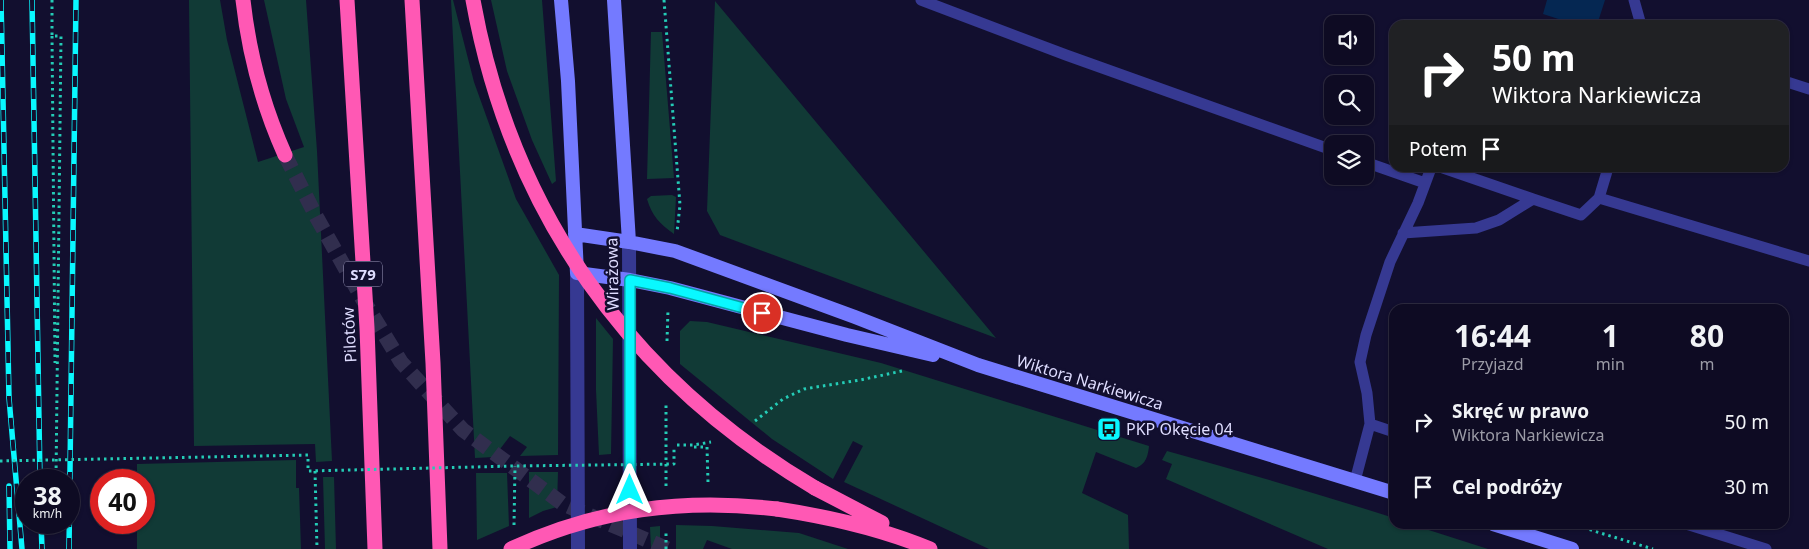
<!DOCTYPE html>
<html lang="pl">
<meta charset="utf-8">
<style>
body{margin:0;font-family:"Noto Sans",sans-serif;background:#17142b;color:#f1f3f6;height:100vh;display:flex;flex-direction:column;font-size:19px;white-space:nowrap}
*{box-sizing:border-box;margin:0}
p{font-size:16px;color:#9b9ba6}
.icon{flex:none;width:28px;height:28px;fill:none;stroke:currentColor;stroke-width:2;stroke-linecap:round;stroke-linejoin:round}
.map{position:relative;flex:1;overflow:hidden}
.sheet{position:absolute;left:1389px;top:304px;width:400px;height:225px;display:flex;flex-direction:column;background:#0e0b23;border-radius:15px;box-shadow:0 1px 4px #0004,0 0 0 1px #2e2b41}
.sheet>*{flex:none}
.hud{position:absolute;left:1389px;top:20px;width:400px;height:152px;border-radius:15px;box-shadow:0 1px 4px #0004,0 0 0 1px #2e2b41;background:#202124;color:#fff;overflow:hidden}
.controls{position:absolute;left:1324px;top:15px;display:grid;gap:10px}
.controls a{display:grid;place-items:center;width:50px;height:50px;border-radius:10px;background:#0e0b23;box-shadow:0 1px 4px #0004,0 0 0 1px #2e2b41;font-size:25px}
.speed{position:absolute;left:15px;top:469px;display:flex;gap:10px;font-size:25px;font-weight:700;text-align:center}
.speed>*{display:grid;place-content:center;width:65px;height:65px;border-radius:50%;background:#0e0b23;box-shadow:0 1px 4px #0004,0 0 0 1px #2e2b41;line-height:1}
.speed small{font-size:12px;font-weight:400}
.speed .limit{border:8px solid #d22;background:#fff;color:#111}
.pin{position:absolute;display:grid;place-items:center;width:42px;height:42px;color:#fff;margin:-21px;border:2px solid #fff;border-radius:50%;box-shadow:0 1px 5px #0007}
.me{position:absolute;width:55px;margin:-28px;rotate:0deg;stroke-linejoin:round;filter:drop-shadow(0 0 4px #0008)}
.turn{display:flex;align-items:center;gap:18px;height:105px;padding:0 20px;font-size:22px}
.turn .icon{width:65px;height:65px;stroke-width:2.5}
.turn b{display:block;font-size:35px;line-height:42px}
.then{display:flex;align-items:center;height:48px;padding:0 20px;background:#0003;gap:10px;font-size:19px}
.eta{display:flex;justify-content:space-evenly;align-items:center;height:85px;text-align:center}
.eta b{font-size:30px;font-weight:700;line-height:35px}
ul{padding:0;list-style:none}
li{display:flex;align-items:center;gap:15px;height:65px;padding:0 20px}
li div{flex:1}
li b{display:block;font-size:19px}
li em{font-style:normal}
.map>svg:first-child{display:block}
.green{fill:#113a36}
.water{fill:#052752}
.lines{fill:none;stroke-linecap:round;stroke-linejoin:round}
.motorway-tunnel{stroke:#312e4e;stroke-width:15;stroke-dasharray:15 8;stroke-linecap:butt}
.path{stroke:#24ccb6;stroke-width:3;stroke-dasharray:2.5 4;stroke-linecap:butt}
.service{stroke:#363992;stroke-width:11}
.tertiary{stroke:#363992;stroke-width:14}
.secondary{stroke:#747aff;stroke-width:14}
.motorway{stroke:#ff58b4;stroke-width:15}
.rail-casing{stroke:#09f8ff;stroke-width:5.5}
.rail{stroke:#120f2f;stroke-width:4;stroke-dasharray:11;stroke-linecap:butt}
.path-bridge{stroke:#24ccb6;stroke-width:3;stroke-dasharray:2.5 4;stroke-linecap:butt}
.motorway-bridge{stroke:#ff58b4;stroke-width:15}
.route-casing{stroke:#06a1a6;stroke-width:12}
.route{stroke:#09f8ff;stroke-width:9}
.labels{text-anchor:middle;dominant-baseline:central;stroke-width:5;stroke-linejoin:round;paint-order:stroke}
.shield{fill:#120f2f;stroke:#a29fc1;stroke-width:1}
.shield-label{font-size:15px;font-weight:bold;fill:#dfddff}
.street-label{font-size:16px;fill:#dfddff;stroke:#120f2f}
.poi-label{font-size:16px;fill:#dfddff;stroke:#120f2f;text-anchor:start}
</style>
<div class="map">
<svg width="1809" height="549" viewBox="0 0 1809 549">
<rect width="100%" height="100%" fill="#120f2f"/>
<!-- green -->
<path class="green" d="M189,0H220L227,40L258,162L304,147L286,99L264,0H306L317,151L332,461L316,462L315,444L194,446Z
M451,0H453L474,82L516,199L559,275L558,455L520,456L527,447L510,436L494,457L475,458Z
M491,0H542L556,181L552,184L532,140L507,71Z
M715,1L996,338L720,235L707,211Z
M651,32H662L674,178L647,179Z
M672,195L676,197L674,234C660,224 652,216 647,199L651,196Z
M596,318L613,339L611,454L599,455L596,390Z
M690,321L707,322L881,363L1149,446C1148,456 1146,464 1136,468L1096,452L1082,493L1128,515L1129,549H989L844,482L863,446L853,441L833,479L772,439L680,364V331Z
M1167,451C1243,472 1319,494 1394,518V524H1410L1488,549H1328L1166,479L1172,464L1162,460Z
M296,460V488H299L301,549H137V523L144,522V480H137V464Z
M529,472H558L557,507L543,511L529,518Z
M476,473H507L509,526L477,540Z
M323,477H334L336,549H325Z
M676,525L712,526L799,533L848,549H732L707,540L703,549H676Z
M660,526V549H651L650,527Z"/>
<!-- water -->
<path class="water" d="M1547,0H1605L1597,25H1577L1543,14Z"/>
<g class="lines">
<!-- motorway-tunnel -->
<path class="motorway-tunnel" d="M285,155L317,218L362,298L401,362L463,430L563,504L668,549"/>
<!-- path -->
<path class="path" d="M52,0V36H61L56,478
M664,0L680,205L677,232
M52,36L55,363
M667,341L668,310
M755,421L783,399L804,389L860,380L902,371
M677,445H693L711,442
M694,447H707L708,482
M315,471L317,549
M666,486V405
M1571,524L1653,549
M514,525L515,466
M666,549V530"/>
<!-- service -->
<path class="service" d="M921,0L1066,55L1332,150
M1634,0L1641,25
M1784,81L1809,89
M1365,162L1425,183
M1443,168L1533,199
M1599,198L1608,168
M1403,233L1476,228L1499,220L1533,199L1581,215L1599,198L1809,261
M1370,424L1394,432
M1355,481L1370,424L1367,393L1360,362L1366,335L1390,262L1418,203L1431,168
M1686,524L1766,549"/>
<!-- tertiary -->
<path class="tertiary" d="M629,242L630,549
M577,273L578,549"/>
<!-- secondary -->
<path class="secondary" d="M561,0L568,81L577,273L630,280L670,288L847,335L933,355
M614,0L629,242
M575,234L629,242L675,251L855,317L978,365L1394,493
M1493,524L1572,549"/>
<!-- motorway -->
<path class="motorway" d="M243,0C249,54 263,106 285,155
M347,0L367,328L375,549
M412,0L433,363L440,549
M815,488L882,523
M777,509C830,517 880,528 930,549"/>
<!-- rail casing -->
<g class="rail-casing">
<path id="rail" d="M1,0L9,398L22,549
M32,0L40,480
M9,486L10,549
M41,522L42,549
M69,549L76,0"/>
</g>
<!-- rail -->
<use href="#rail" class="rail"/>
<!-- path-bridge -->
<path class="path-bridge" d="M0,461L308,455V471L515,466L674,464V446"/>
<!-- motorway-bridge -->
<path class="motorway-bridge" d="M473,0C511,212 630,379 815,488
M511,549C597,509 683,498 777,509"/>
</g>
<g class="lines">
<!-- route casing -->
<g class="route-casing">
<path id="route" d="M630,490V280L670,288L762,313"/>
</g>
<!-- route -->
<use href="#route" class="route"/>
</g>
<!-- icons -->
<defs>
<g id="bus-square" transform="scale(1.25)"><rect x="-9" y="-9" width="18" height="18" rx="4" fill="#09f8ff" stroke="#120f2f"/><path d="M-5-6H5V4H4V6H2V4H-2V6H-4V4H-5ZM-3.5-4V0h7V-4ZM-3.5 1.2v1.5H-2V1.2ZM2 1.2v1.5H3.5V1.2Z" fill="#111"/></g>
</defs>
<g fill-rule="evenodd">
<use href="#bus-square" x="1109" y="429"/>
</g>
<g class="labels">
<!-- shield labels -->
<rect class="shield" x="344" y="261.5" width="38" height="25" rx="4"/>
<g class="shield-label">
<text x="363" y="274">S79</text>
</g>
<!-- street labels -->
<g class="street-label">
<text transform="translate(612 274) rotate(-91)">Wirażowa</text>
<text transform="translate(349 335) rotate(-93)">Pilotów</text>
<text transform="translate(1090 382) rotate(17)">Wiktora Narkiewicza</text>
</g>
<!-- poi labels -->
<g class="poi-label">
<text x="1126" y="429">PKP Okęcie 04</text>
</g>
</g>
</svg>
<div class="controls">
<a><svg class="icon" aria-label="sound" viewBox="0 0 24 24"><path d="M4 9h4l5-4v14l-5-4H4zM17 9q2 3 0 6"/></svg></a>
<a><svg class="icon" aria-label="search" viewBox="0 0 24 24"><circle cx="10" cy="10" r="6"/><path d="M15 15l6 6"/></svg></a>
<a><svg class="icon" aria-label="layers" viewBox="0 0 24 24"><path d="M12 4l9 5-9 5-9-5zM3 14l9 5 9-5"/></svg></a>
</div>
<div class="speed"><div>38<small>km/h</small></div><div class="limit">40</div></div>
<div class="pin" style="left:762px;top:313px;background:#d93025"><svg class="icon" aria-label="arrive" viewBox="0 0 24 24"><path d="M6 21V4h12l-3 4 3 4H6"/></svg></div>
<svg class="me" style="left:630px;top:490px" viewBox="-20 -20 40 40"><path d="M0-17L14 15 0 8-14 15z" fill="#09f8ff" stroke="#fff" stroke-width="4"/></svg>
<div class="hud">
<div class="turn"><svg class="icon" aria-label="right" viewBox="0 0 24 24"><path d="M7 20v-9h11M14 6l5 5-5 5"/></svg><div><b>50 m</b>Wiktora Narkiewicza</div></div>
<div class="then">Potem<svg class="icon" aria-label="arrive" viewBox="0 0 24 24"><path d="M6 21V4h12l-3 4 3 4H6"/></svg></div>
</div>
<section class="sheet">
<div class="eta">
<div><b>16:44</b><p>Przyjazd</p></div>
<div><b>1</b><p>min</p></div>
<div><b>80</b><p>m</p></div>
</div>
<ul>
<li><svg class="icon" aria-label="right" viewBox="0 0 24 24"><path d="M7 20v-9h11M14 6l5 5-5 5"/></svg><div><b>Skręć w prawo</b><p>Wiktora Narkiewicza</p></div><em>50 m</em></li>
<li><svg class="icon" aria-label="arrive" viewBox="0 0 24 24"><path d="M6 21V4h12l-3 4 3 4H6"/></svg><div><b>Cel podróży</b></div><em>30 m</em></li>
</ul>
</section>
</div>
